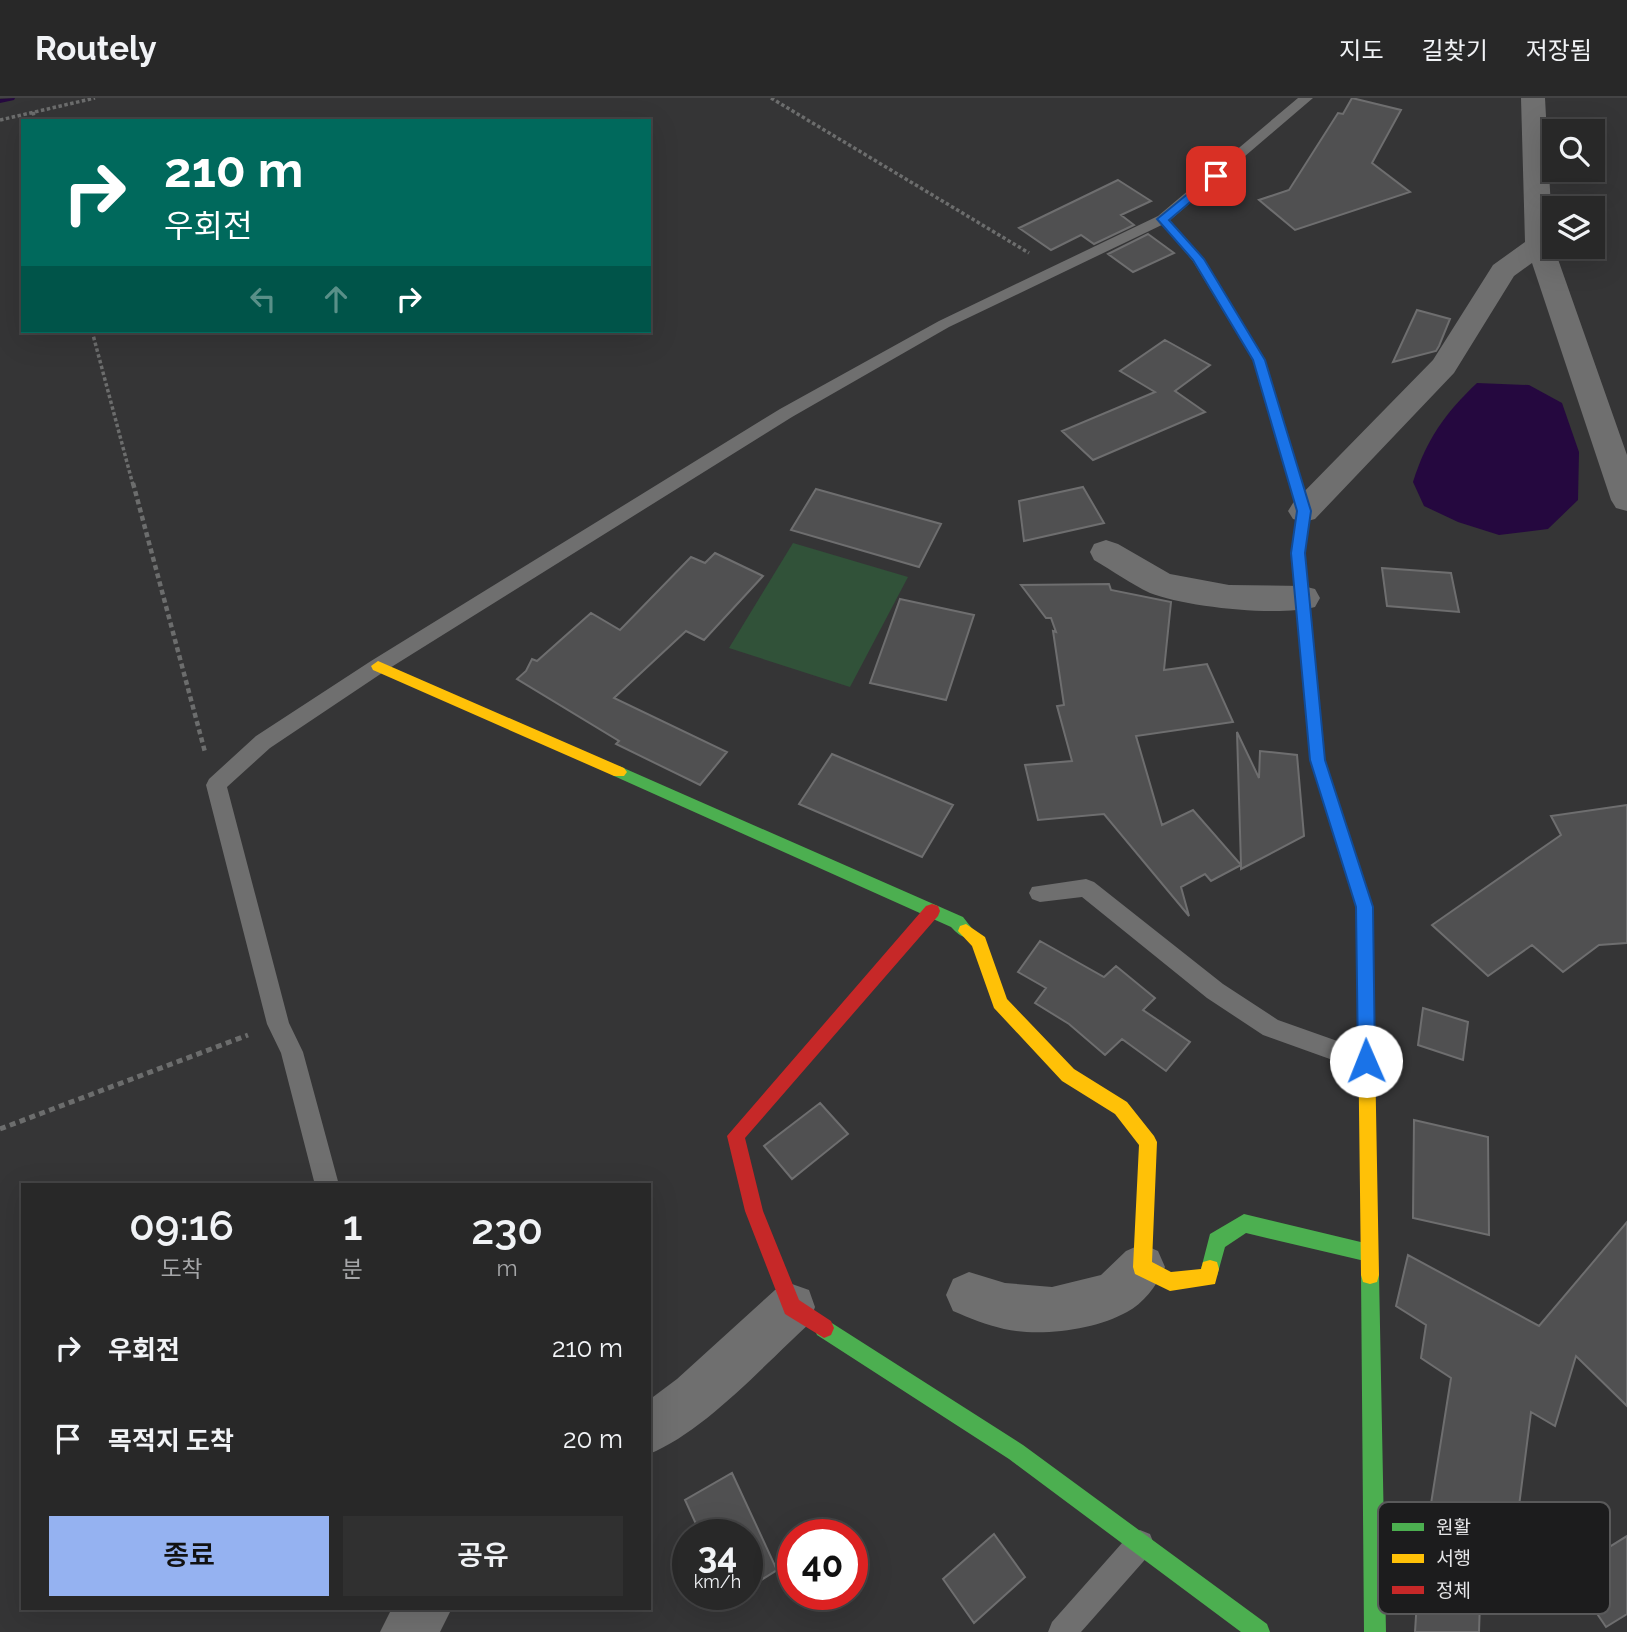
<!DOCTYPE html>
<html lang="ko">
<meta charset="utf-8">
<style>
body{margin:0;font-family:Raleway,"Noto Sans KR",sans-serif;background:#303030;color:#f1f3f6;height:100vh;display:flex;flex-direction:column;font-size:26px;white-space:nowrap}
*{box-sizing:border-box;margin:0}
p{font-size:23px;color:#a5a6a8}
.icon{flex:none;width:38px;height:38px;fill:none;stroke:currentColor;stroke-width:2;stroke-linecap:round;stroke-linejoin:round}
.map{position:relative;flex:1;overflow:hidden}
.drawer{position:absolute;left:21px;top:1085px;width:630px;height:427px;display:flex;flex-direction:column;background:#282828;border-radius:0px;box-shadow:0 7px 28px #0002,0 0 0 2px #444445}
.drawer>*{flex:none}
.guide{position:absolute;left:21px;top:21px;width:630px;height:214px;border-radius:0px;box-shadow:0 7px 28px #0002,0 0 0 2px #444445;background:#00695c;color:#fff;overflow:hidden}
.fabs{position:absolute;left:1542px;top:21px;display:grid;gap:14px}
.fabs a{display:grid;place-items:center;width:63px;height:63px;border-radius:0px;background:#282828;box-shadow:0 7px 28px #0002,0 0 0 2px #444445;font-size:35px}
.speed{position:absolute;left:672px;top:1421px;display:flex;gap:14px;font-size:35px;font-weight:700;text-align:center}
.speed>*{display:grid;place-content:center;width:91px;height:91px;border-radius:50%;background:#282828;box-shadow:0 7px 28px #0002,0 0 0 2px #444445;line-height:1}
.speed small{font-size:18px;font-weight:400}
.speed .limit{border:10px solid #d22;background:#fff;color:#111}
.pin{position:absolute;display:grid;place-items:center;width:60px;height:60px;color:#fff;margin:-30px;border-radius:14px;box-shadow:0 4px 10px #0006}
.me{position:absolute;width:77px;margin:-38px;rotate:359deg;stroke-linejoin:round;filter:drop-shadow(0 0 5px #0008)}
.turn{display:flex;align-items:center;gap:24px;height:147px;padding:0 28px;font-size:32px}
.turn .icon{width:91px;height:91px;stroke-width:2.5}
.turn b{display:block;font-size:49px;line-height:60px}
.lanes{display:flex;align-items:center;height:66px;padding:0 28px;background:#0003;justify-content:center;gap:35px;direction:ltr}
.lanes .off{opacity:.35}
.eta{display:flex;justify-content:space-evenly;align-items:center;height:119px;text-align:center}
.eta b{font-size:42px;font-weight:600;line-height:49px}
.button{display:flex;gap:14px;margin-top:auto;padding:14px 28px}
.button a{flex:1;height:80px;border-radius:0px;background:#95b2f1;color:#111;font-size:28px;font-weight:600;line-height:80px;text-align:center}
.button a+a{background:#303030;color:#f1f3f6}
ul{padding:0;list-style:none}
li{display:flex;align-items:center;gap:21px;height:91px;padding:0 28px}
li div{flex:1}
li b{display:block;font-size:26px}
li em{font-style:normal}
header{display:flex;align-items:center;gap:42px;box-sizing:border-box;height:98px;padding:0 35px;background:#282828;border-bottom:2px solid #444445}
header strong{font-size:33px}
nav{display:flex;gap:38px;margin-inline-start:auto;font-size:24px}
.map>svg:first-child{display:block}
.green{fill:#315239}
.water{fill:#25083f}
.lines{fill:none;stroke-linecap:round;stroke-linejoin:round}
.stream{fill:#25083f;fill-rule:evenodd}
.building{fill:#505051;stroke:#6e6e6f;stroke-width:2}
.path-far2{stroke:#6c6d6d;stroke-width:3.5;stroke-dasharray:3.5 2.5;stroke-linecap:butt}
.path-far1{stroke:#6c6d6d;stroke-width:4.5;stroke-dasharray:5 3.5;stroke-linecap:butt}
.path{stroke:#6c6d6d;stroke-width:5;stroke-dasharray:6 4.5;stroke-linecap:butt}
.lane{fill:#6f6f6f;fill-rule:evenodd}
.street{fill:#6f6f6f;fill-rule:evenodd}
.fast{fill:#4caf50;fill-rule:evenodd}
.slow{fill:#ffc107;fill-rule:evenodd}
.jam{fill:#c62828;fill-rule:evenodd}
.route{fill:#1a73e8;stroke:#114b97;stroke-width:2}
.key{fill:#1c1c1d;stroke:#59595a;stroke-width:2}
.key-label{font-size:19px;fill:#e6e6e8}
</style>
<header>
<strong>Routely</strong>
<nav><a>지도</a><a>길찾기</a><a>저장됨</a></nav>
</header>
<div class="map">
<svg width="1627" height="1534" viewBox="0 0 1627 1534">
<rect width="100%" height="100%" fill="#353536"/>
<!-- green -->
<path class="green" d="M793,445L908,479L850,589L729,550Z"/>
<!-- water -->
<path class="water" d="M1477,285L1529,287L1562,305L1579,354L1578,402L1548,431L1499,437L1458,424L1424,408L1413,384C1426,342 1445,315 1477,285Z"/>
<g class="lines">
<!-- stream -->
<path class="stream" d="M15,0L14,2L0,5V1Z"/>
</g>
<!-- building -->
<path class="building" d="M1352,0L1401,12L1372,65L1410,94L1295,132L1259,102L1289,92L1338,15L1343,16Z
M1118,82L1151,103L1121,117L1134,127L1094,146L1081,137L1051,152L1019,130Z
M1148,136L1174,155L1133,174L1108,156Z
M1417,212L1450,221L1439,248L1436,253L1393,264Z
M1165,242L1210,267L1175,293L1205,314L1093,362L1062,333L1155,294L1120,273Z
M1083,389L1104,425L1024,443L1019,403Z
M816,391L941,426L919,469L791,432Z
M715,455L763,478L704,542L686,533L614,600L727,654L700,687L616,646L619,643L517,581L526,573L532,561L537,563L591,515L620,532L691,459L705,465Z
M1382,470L1451,475L1459,514L1387,508Z
M1109,486L1111,492L1171,504L1164,572L1207,566L1233,624L1136,638L1162,727L1193,712L1241,767L1237,634L1259,680L1260,653L1297,657L1304,738L1241,771V767L1211,783L1205,776L1181,789L1189,818L1104,716L1038,722L1025,667L1072,663L1057,608L1064,607L1053,533L1056,534L1051,520H1046L1021,487Z
M900,501L974,517L946,602L870,585Z
M832,656L953,707L922,759L799,706Z
M1627,707V845L1599,847L1563,874L1532,847L1488,878L1432,827L1561,737L1551,718Z
M1040,843L1104,879L1116,868L1155,900L1143,912L1190,944L1166,973L1122,941L1105,957L1069,926L1035,905L1046,890L1018,874Z
M1423,910L1468,924L1463,962L1418,947Z
M820,1005L848,1036L792,1081L764,1048Z
M1414,1022L1488,1039L1489,1137L1413,1120Z
M1627,1124V1308L1576,1258L1555,1328L1531,1314L1513,1455L1482,1442L1479,1534H1415L1420,1455L1423,1456L1451,1280L1421,1260L1426,1227L1396,1208L1408,1157L1539,1228Z
M732,1375L777,1472L747,1491V1437H701L685,1402Z
M994,1436L1025,1479L974,1525L943,1481Z
M1627,1438V1516L1606,1529L1569,1474Z"/>
<g class="lines">
<!-- path-far2 -->
<path class="path-far2" d="M771,0L1029,155
M33,14L35,23
M0,22L95,0
M92,233L133,387"/>
<!-- path-far1 -->
<path class="path-far1" d="M133,385L205,654"/>
<!-- path -->
<path class="path" d="M0,1031L248,937"/>
<!-- lane -->
<path class="lane" d="M1298,0H1313L1168,124L949,229L792,319L385,573L270,650L227,689L289,925L303,954L339,1087H315L281,955L267,926L206,687L209,681L256,638L371,563L780,311L939,223L1158,118Z
M1086,781L1094,784L1223,886L1278,922L1374,956L1377,963L1374,970L1366,974L1263,937L1207,900L1082,799L1040,804L1032,801L1029,795L1032,789Z
M1140,1432L1150,1436L1154,1446L1150,1456L1081,1534H1048L1052,1524L1130,1436Z"/>
<!-- street -->
<path class="street" d="M1521,0H1545L1553,147L1627,357V413L1616,410L1611,402L1532,165L1514,178L1454,275L1315,421L1304,424L1293,421L1288,413L1293,405L1433,262L1493,167L1525,144Z
M1106,442L1118,446L1170,476L1229,487L1303,488L1315,491L1320,500L1315,509C1279,519 1185,509 1150,495C1131,486 1113,473 1094,462L1090,454L1094,446Z
M1142,1146L1158,1153L1165,1169C1158,1186 1144,1205 1127,1214C1095,1232 1040,1239 1004,1231C987,1227 969,1220 953,1213L946,1197L953,1181L969,1174L1005,1185L1052,1189L1101,1177L1126,1153Z
M792,1186L809,1192L815,1209L809,1226C764,1267 704,1334 649,1356V1302L677,1281L775,1192Z
M392,1510H452L440,1534H380Z"/>
<!-- fast -->
<path class="fast" d="M1302,421L1309,426L1305,455L1325,662L1372,809L1373,846L1371,851L1365,853L1359,851L1357,846L1356,809L1311,662L1291,455L1295,426Z
M619,668L963,819L974,833L972,838C962,841 958,836 951,829L614,678L611,674L614,670Z
M1244,1116L1369,1146L1376,1148L1378,1155L1376,1162L1369,1164L1246,1135L1225,1149L1217,1178L1210,1180L1203,1178L1201,1171L1210,1136Z
M1370,1168L1377,1170L1379,1177L1386,1534H1364L1361,1177L1363,1170Z
M824,1220L1023,1347L1267,1526L1270,1534H1241L1009,1361L817,1237L814,1230L817,1223Z"/>
<!-- slow -->
<path class="slow" d="M1159,119H1167L1204,161L1265,262L1311,413L1307,429H1297V413L1253,262L1193,163L1159,123Z
M378,563L624,670L627,674L624,678H614L373,572L371,568Z
M966,826L985,839L1007,901L1074,971L1127,1004L1154,1038L1157,1044L1152,1164L1171,1174L1201,1171L1203,1164L1210,1162L1217,1164L1219,1171L1215,1186L1170,1193L1135,1176L1133,1169L1139,1047L1115,1016L1062,983L994,910L972,848L958,833L960,828Z
M1365,839L1371,841L1373,846L1379,1177L1377,1184L1370,1186L1363,1184L1361,1177L1357,846L1359,841Z"/>
<!-- jam -->
<path class="jam" d="M932,806L938,808L940,813L938,818L745,1040L763,1113L799,1202L831,1223L834,1230L831,1237L824,1240L785,1216L745,1113L727,1038L926,808Z"/>
</g>
<!-- route -->
<path class="route" d="M1212,76L1221,78L1169,122L1204,161L1265,262L1311,413L1305,455L1325,662L1373,809L1375,963L1373,969L1366,971L1360,969L1358,963L1356,809L1310,662L1291,455L1297,413L1253,262L1193,162L1157,121Z"/>
<!-- legend -->
<rect x="1378" y="1404" width="232" height="112" rx="10" class="key"/>
<rect x="1392" y="1425" width="32" height="8" fill="#4caf50"/>
<rect x="1392" y="1456" width="32" height="9" fill="#ffc107"/>
<rect x="1392" y="1488" width="32" height="8" fill="#c62828"/>
<g class="key-label">
<text x="1436" y="1436">원활</text>
<text x="1436" y="1467">서행</text>
<text x="1436" y="1499">정체</text>
</g>
</svg>
<div class="fabs">
<a><svg class="icon" aria-label="search" viewBox="0 0 24 24"><circle cx="10" cy="10" r="6"/><path d="M15 15l6 6"/></svg></a>
<a><svg class="icon" aria-label="layers" viewBox="0 0 24 24"><path d="M12 4l9 5-9 5-9-5zM3 14l9 5 9-5"/></svg></a>
</div>
<div class="speed"><div>34<small>km/h</small></div><div class="limit">40</div></div>
<div class="pin" style="left:1216px;top:78px;background:#d93025"><svg class="icon" aria-label="arrive" viewBox="0 0 24 24"><path d="M6 21V4h12l-3 4 3 4H6"/></svg></div>
<svg class="me" style="left:1366px;top:963px" viewBox="-20 -20 40 40"><circle r="19" fill="#fff"/><path d="M0-13L10 11 0 6-10 11z" fill="#1a73e8"/></svg>
<div class="guide">
<div class="turn"><svg class="icon" aria-label="right" viewBox="0 0 24 24"><path d="M7 20v-9h11M14 6l5 5-5 5"/></svg><div><b>210 m</b>우회전</div></div>
<div class="lanes"><svg class="icon off" aria-label="left" viewBox="0 0 24 24"><path d="M17 20v-9H6M10 6l-5 5 5 5"/></svg><svg class="icon off" aria-label="ahead" viewBox="0 0 24 24"><path d="M12 20V5M6 11l6-6 6 6"/></svg><svg class="icon" aria-label="right" viewBox="0 0 24 24"><path d="M7 20v-9h11M14 6l5 5-5 5"/></svg></div>
</div>
<section class="drawer">
<div class="eta">
<div><b>09:16</b><p>도착</p></div>
<div><b>1</b><p>분</p></div>
<div><b>230</b><p>m</p></div>
</div>
<ul>
<li><svg class="icon" aria-label="right" viewBox="0 0 24 24"><path d="M7 20v-9h11M14 6l5 5-5 5"/></svg><div><b>우회전</b></div><em>210 m</em></li>
<li><svg class="icon" aria-label="arrive" viewBox="0 0 24 24"><path d="M6 21V4h12l-3 4 3 4H6"/></svg><div><b>목적지 도착</b></div><em>20 m</em></li>
</ul>
<div class="button"><a>종료</a><a>공유</a></div>
</section>
</div>
